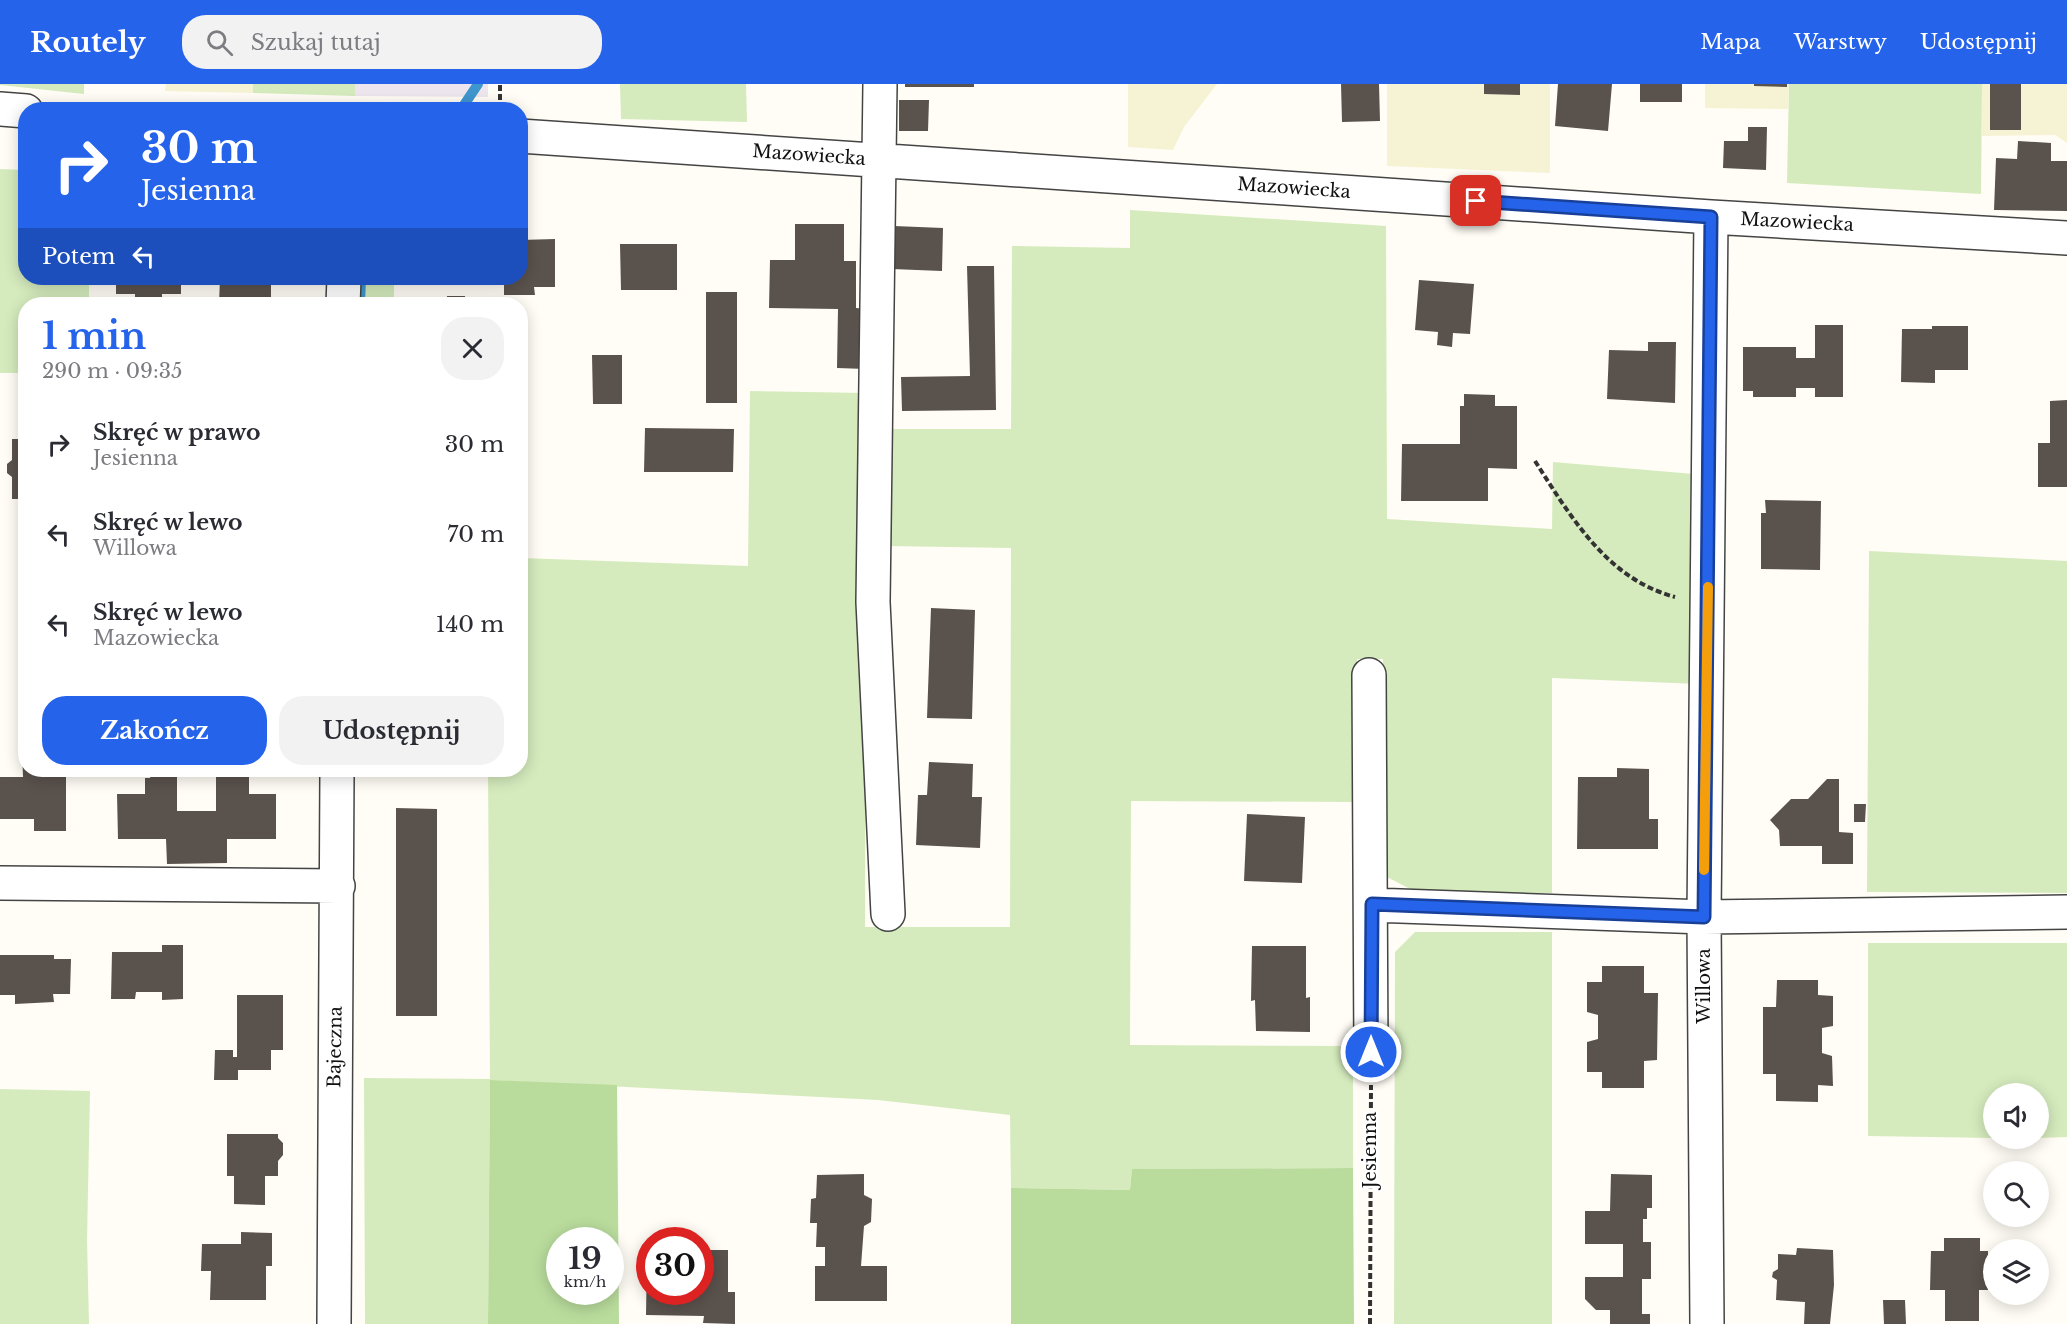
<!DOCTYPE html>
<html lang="pl">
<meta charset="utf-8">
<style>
body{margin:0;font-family:"Libre Baskerville",serif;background:#f2f2f3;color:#2b2b33;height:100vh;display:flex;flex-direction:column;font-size:22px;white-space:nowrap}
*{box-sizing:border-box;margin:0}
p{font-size:20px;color:#7c7c81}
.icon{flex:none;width:33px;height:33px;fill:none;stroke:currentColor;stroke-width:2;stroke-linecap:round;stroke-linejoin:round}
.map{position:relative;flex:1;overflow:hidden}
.panel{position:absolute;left:18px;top:213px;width:510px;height:480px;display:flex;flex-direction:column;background:#fff;border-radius:24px;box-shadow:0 3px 15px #0003}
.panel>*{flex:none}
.banner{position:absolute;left:18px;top:18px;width:510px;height:183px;border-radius:24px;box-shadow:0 3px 15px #0003;background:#2563eb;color:#fff;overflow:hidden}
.tools{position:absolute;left:1983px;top:999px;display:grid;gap:12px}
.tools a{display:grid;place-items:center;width:66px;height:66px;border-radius:50%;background:#fff;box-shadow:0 3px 15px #0003;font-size:30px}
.speed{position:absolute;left:546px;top:1143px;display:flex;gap:12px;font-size:30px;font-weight:700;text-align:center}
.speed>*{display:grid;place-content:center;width:78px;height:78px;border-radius:50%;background:#fff;box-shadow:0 3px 15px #0003;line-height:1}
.speed small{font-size:15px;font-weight:400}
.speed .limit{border:9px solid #d22;background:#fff;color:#111}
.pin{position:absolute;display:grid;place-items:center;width:51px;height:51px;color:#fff;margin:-26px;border-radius:12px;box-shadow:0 3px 9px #0006}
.me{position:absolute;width:66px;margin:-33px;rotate:0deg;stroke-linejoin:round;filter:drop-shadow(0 0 4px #0008)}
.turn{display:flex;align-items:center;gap:21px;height:126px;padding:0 24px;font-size:27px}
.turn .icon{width:78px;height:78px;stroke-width:2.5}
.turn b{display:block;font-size:42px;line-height:51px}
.then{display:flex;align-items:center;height:57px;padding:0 24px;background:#0003;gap:12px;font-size:22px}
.round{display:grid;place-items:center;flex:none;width:63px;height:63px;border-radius:24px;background:#f2f2f3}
.summary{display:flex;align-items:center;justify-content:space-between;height:102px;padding:0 24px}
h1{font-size:36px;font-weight:800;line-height:45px;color:#2563eb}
.button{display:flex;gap:12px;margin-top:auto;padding:12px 24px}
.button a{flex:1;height:69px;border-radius:24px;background:#2563eb;color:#fff;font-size:24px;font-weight:800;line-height:69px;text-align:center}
.button a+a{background:#f2f2f3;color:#2b2b33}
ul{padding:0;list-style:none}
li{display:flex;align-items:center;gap:18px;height:90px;padding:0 24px}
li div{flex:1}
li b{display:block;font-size:22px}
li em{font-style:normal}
header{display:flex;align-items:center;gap:36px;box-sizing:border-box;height:84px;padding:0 30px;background:#2563eb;color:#fff}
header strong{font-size:28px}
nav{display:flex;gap:33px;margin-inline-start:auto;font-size:21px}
.search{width:420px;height:54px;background:#f2f2f3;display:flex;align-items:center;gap:15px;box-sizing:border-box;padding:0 21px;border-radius:24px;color:#7c7c81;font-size:22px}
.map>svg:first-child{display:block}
.industrial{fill:#eee6ef}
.farmland{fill:#f6f3d4}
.green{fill:#d5ebbd}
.forest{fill:#b9dc9c;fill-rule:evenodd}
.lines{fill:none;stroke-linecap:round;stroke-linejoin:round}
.stream{stroke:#3f96cf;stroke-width:10}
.building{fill:#5a524d}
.minor-casing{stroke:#444;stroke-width:36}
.path{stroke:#333;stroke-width:4;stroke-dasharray:6 3;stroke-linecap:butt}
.minor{stroke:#fff;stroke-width:33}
.route-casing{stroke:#184099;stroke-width:15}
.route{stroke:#2563eb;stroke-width:10}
.slow{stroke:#f59e0b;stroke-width:10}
.labels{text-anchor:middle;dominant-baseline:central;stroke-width:6;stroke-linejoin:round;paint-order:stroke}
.street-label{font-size:18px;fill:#111;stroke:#fff}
</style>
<header>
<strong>Routely</strong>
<div class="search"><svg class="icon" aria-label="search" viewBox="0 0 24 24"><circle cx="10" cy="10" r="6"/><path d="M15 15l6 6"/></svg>Szukaj tutaj</div>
<nav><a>Mapa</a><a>Warstwy</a><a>Udostępnij</a></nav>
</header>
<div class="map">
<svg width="2067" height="1240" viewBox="0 0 2067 1240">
<rect width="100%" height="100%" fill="#fffdf5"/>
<!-- industrial -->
<path class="industrial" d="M355,0H488V13L355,12Z"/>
<!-- farmland -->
<path class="farmland" d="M166,0H253V9L165,7Z
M1128,0H1217L1184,43L1173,66L1128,63Z
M1387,0H1550V89L1387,82Z
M1705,0H1789L1788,25L1705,24Z
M1982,0H2067V59L2055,51L1982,52Z"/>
<!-- green -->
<path class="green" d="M0,0H84V10L0,1Z
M253,0H355V12L253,9Z
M620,0H746L747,38L621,35Z
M1789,0H1982L1981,110L1787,99Z
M0,85L25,86L26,194H89V220H26L25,289H0Z
M1130,126L1386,142L1387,435L1552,445L1553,378L1694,390L1698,600L1552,594V809L1416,808L1385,792L1383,575H1357L1355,718L1131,717L1130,961L1353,962V1084L1132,1085L1130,1106L1011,1104L1010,1031L878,1016L490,996L488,1240H365L364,994L490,995L488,686H520L521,474L748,482L750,307L866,309L865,843H1010L1011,464L886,462L885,345H1011L1012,162L1130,164Z
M356,194H394V220H356Z
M1869,467L2067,477V809L1867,808Z
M1415,848H1552V1240H1394L1395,868Z
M1868,859H2067V1053L2039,1054L2038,1010H1994L1993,1054L1868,1052Z
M0,1005L90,1007L87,1156L89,1240H0Z"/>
<!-- forest -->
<path class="forest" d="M490,996L617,1001L619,1240H488ZM560,1156H610V1208H560Z
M1353,1084L1354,1240H1011V1104L1130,1106L1132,1085Z"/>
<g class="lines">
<!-- stream -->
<path class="stream" d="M462,24L478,0
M360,220L361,194"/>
</g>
<!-- building -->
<path class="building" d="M905,0H974V3H905Z
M1341,0H1379L1380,37L1342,38Z
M1484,0H1520V11L1484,10Z
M1558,0H1612L1608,47L1555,42Z
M1640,0H1682V18H1640Z
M1754,0H1787V3L1754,2Z
M1990,0H2021V46H1990Z
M899,16H929L928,47H899Z
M1748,43H1767L1766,86L1723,84L1724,57H1748Z
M2018,57L2051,59V77H2067V127L1994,126L1996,74L2017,75Z
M795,140H844V177H856V224L867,225L866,285L837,284L838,225L769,224L770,176H795Z
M894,142L943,144L942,187L892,185Z
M555,155V203H534L535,211H504V194H520V156Z
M620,160H677V206H621Z
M967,182H994L996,326L902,327L901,293L970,292Z
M116,194H181V210H162V214H135V210H116Z
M220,194H271V218H288V220H219Z
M1419,196L1474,200L1470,250L1453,249L1452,263L1437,261L1438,248L1415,246Z
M706,208H737V319H706Z
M447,212H465V220H447Z
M1815,241H1843V313H1815V304H1796V313H1753V307H1743V263H1796V274H1815Z
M1932,242H1968V286H1935V299L1901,298L1902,245H1932Z
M1648,258H1676L1675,319L1607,315L1609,266L1648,267Z
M592,271H622V320H593Z
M1464,310L1495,311V322H1517V385L1488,384V417H1401L1402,360H1460V322H1464Z
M2067,316V403H2038V359H2050V317Z
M645,344L734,345L733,388H644Z
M12,355H24L26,361V415H12V393L7,389V380L12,376Z
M1765,416L1821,417L1820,486L1761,485V429H1766Z
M931,524L975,526L972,635L927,634Z
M22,665H26V686H66V747H34V735H0V693H23Z
M929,678L973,680L972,713H982L980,764L916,761L918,711H927Z
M1617,684L1649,685V735H1658V765H1577L1578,693H1617Z
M228,689H241L249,693V710H276V755H227V779L167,780L166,755H118L117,710H145V694H150L152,690L177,693V727H216V693H226Z
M1827,695H1839V748L1853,749V780H1822V762H1780L1779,746L1770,736L1791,715H1808Z
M1854,720H1866L1865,738H1854Z
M396,724L437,725V932H396Z
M1247,730L1305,733L1302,799L1244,797Z
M162,861H183V915L162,916V908H136L135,915H111L112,868H162Z
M1252,862H1306V914L1310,913V948L1256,947L1255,916L1251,917Z
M0,871H54V875H71L70,910H53L54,918L15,920V911H0Z
M1602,882H1644V909H1658L1657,976L1644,977V1004H1602V988H1587V958L1598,955V931L1587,928V898H1602Z
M1777,896H1818V911L1833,912V942L1822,944V969L1832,972L1833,1002L1818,1001V1018L1776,1017V990H1763V923H1776Z
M237,911H283V966H271V986H238V996H214L215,966H233V973H237Z
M227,1050H278V1054L283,1059V1071L278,1077V1092H265V1121L234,1120V1092H227Z
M864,1090V1111L872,1115L871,1138L864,1142L861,1182H887V1217H815V1182H825V1163H816L817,1139H810L811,1115L816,1114L817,1091Z
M1611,1090L1652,1091V1124H1647V1135H1643V1158H1651V1195H1642V1230H1650V1240H1610V1226H1596L1585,1215V1193H1623V1160H1585V1127H1610Z
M241,1148L272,1149V1182H266V1216H210L211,1187H201L202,1160H241Z
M1944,1154H1980V1167H1988V1206H1979V1237H1945V1206H1930L1931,1167H1944Z
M1797,1164L1833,1166L1834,1201L1830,1240H1804L1805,1218L1776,1216L1777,1196L1772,1193L1773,1188L1778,1185V1170L1796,1171Z
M704,1166H728V1208H735V1240L703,1239L704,1232L646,1231L647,1172H650V1208H700V1173H704Z
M1883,1216H1905L1906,1240H1884Z"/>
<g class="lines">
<!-- minor casing -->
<g class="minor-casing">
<path id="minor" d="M880,0L873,518L888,830
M0,25L26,27
M520,52L1711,133L2067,154
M343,220L344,194
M1369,591L1371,968
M0,799L338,802
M1372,821L1704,833L2067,828
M334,1240L337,686
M1707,1240L1704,833L1711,133"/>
</g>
<!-- path -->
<path class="path" d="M500,25V0
M1535,377C1571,433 1607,495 1675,513
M1370,1240L1371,1001"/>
<!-- minor -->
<use href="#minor" class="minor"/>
</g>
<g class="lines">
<!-- route casing -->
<g class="route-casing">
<path id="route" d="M1371,968L1372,820L1704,833L1711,133L1476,117"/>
</g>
<!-- route -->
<use href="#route" class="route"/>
<!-- slow -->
<path class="slow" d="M1704,786L1708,503"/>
</g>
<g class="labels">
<!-- street labels -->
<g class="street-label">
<text transform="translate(809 71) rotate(4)">Mazowiecka</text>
<text transform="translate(1294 104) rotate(4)">Mazowiecka</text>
<text transform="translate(1797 138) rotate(3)">Mazowiecka</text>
<text transform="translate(1704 902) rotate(-90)">Willowa</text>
<text transform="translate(335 963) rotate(-89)">Bajeczna</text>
<text transform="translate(1370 1066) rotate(-90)">Jesienna</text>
</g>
</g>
</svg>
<div class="tools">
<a><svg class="icon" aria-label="sound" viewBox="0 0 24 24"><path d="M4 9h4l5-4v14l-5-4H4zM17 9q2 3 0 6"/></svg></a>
<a><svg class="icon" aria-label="search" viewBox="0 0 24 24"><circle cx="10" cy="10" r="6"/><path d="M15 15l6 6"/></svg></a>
<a><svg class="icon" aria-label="layers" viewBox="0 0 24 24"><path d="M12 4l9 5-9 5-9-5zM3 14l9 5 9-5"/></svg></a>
</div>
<div class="speed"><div>19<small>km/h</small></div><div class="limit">30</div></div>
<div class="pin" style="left:1476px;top:117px;background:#d93025"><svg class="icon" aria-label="arrive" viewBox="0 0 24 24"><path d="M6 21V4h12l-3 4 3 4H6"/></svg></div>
<svg class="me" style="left:1371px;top:968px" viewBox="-20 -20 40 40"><circle r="17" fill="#2563eb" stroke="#fff" stroke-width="3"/><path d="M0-11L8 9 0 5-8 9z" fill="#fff"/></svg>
<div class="banner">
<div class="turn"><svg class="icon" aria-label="right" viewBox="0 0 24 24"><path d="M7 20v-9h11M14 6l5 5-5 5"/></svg><div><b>30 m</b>Jesienna</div></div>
<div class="then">Potem<svg class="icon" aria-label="left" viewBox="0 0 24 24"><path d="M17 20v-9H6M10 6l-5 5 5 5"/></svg></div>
</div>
<section class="panel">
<div class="summary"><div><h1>1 min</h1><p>290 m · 09:35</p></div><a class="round"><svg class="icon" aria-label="close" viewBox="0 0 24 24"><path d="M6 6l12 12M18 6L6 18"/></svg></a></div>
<ul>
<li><svg class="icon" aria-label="right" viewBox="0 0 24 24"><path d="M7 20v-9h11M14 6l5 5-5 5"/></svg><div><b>Skręć w prawo</b><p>Jesienna</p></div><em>30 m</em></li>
<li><svg class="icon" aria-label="left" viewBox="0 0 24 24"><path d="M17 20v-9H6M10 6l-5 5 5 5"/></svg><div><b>Skręć w lewo</b><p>Willowa</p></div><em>70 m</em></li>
<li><svg class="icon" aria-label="left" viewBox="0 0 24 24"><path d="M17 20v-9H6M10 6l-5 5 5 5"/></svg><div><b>Skręć w lewo</b><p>Mazowiecka</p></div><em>140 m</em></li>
</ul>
<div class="button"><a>Zakończ</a><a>Udostępnij</a></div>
</section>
</div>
